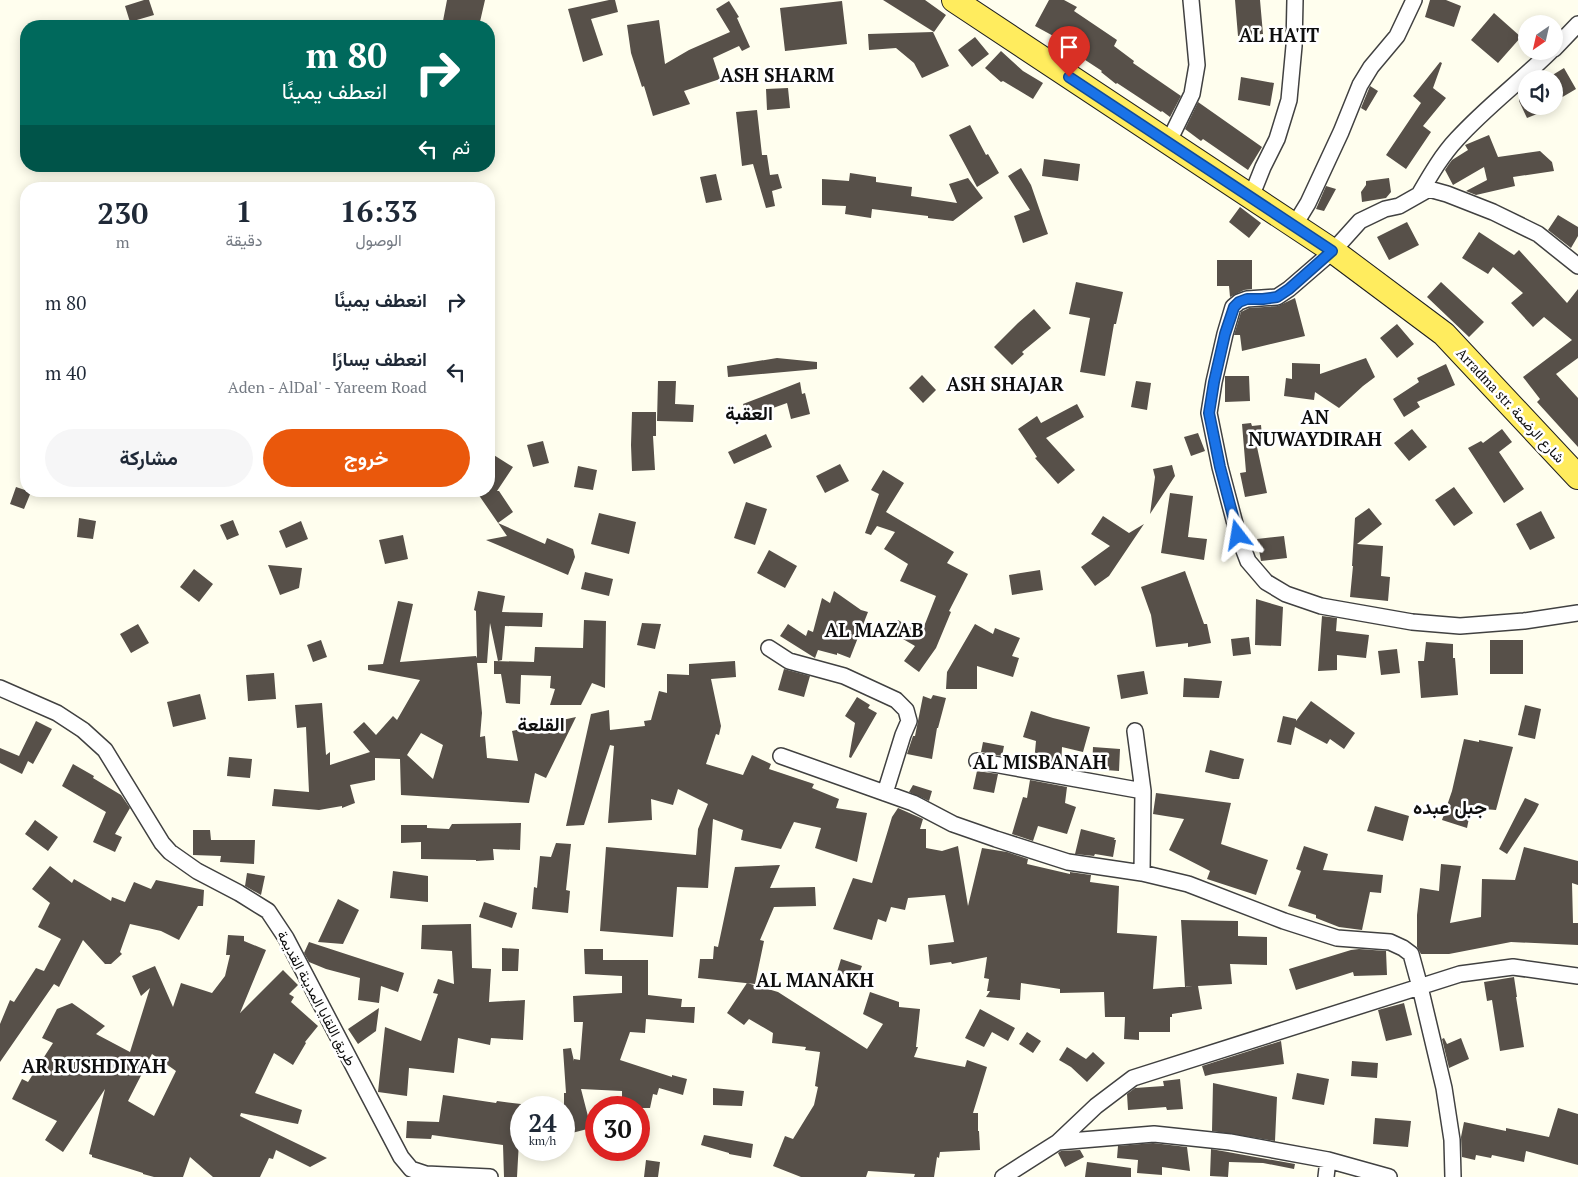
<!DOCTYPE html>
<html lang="ar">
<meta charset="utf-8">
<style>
body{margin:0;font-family:"PT Serif",Vazirmatn,serif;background:#f6f6f7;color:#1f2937;direction:rtl;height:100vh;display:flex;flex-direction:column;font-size:19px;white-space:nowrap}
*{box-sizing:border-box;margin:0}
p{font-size:16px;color:#747a83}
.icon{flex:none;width:28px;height:28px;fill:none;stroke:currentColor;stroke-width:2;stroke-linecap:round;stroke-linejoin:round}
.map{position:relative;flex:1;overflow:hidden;direction:ltr}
.details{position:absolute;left:20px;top:182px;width:475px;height:315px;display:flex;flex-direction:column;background:#fff;border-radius:20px;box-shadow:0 2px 12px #0003;direction:rtl}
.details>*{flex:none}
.top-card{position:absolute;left:20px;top:20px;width:475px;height:152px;border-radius:20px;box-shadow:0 2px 12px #0003;direction:rtl;background:#00695c;color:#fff;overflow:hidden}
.needle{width:32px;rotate:214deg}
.tools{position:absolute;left:1518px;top:15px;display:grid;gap:10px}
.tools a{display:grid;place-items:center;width:45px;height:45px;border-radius:50%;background:#fff;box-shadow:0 2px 12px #0003;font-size:25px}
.speed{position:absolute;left:510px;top:1096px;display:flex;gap:10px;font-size:25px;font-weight:700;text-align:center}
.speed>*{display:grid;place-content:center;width:65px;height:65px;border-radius:50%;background:#fff;box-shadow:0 2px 12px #0003;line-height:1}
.speed small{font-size:12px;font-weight:400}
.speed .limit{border:8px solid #d22;background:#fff;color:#111}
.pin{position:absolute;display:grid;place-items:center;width:42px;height:42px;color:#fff;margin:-51px -21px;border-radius:50% 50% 50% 0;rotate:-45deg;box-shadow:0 0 5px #0007}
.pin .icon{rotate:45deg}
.me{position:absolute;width:55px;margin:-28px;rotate:346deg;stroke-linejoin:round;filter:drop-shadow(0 0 4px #0008)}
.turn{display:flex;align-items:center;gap:18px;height:105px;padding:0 25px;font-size:22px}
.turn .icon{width:65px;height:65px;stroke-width:2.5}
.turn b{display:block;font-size:35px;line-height:42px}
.then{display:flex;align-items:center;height:48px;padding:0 25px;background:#0003;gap:10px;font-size:19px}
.eta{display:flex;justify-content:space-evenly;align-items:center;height:85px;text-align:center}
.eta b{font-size:30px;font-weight:700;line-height:35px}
.primary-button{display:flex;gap:10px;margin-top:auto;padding:10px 25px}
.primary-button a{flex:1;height:58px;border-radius:30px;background:#ea580c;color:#fff;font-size:20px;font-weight:700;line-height:58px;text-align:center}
.primary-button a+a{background:#f6f6f7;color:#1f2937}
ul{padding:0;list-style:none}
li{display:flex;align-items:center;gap:15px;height:70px;padding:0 25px}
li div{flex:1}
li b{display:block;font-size:19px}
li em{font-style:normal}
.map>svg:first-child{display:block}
.building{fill:#575049;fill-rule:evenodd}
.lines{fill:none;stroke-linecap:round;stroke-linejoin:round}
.street-casing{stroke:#414141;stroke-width:18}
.primary-casing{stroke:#1f1f1f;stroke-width:26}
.street{stroke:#fff;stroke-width:15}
.primary{stroke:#ffec5e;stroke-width:24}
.route-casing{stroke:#114b97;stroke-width:12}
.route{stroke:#1a73e8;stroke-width:9}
.labels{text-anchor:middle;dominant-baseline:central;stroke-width:5;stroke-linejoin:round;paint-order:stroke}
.street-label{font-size:14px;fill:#0e0e0e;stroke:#fff}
.district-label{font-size:19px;font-weight:bold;fill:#0e0e0e;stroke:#fff}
</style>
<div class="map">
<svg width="1578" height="1177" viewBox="0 0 1578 1177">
<rect width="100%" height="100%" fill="#fffeee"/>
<!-- building -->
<path class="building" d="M144,0H149L154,15L130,22L125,6Z
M447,0H485L479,26H442Z
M609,0H615L618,12L591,19L603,55L583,62L568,9Z
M883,0H925L946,15L934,32Z
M1049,0H1064L1077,7L1074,11L1117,40L1114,46L1134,61L1133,63L1181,96L1170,117L1162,111L1161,112L1117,83L1116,84L1101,72L1102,71L1076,54L1079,50L1035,26Z
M1235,0H1260L1263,34L1238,36Z
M1430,0H1446L1461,6L1454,27L1425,17Z
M729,1L739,17L737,18L750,47L742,51L739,46L713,58L720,79L684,91L690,104L653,116L644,86L642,87L631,53L627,25L659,20L665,64L689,50L730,32L716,9Z
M842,1L847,44L785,51L780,8Z
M1494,13L1521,37L1498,63L1471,40Z
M933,32L949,66L922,78L914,63L896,48L869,50L868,34Z
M975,37L989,54L972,67L958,50Z
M1001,51L1023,71L1043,83L1033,99L1003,81L1001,82L985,68Z
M1440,62L1442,63L1433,88L1446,98L1423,126L1431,132L1406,169L1386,155L1421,103L1413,96Z
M1564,68L1576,89L1554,102V79H1546Z
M1241,77L1274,83L1270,106L1238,100Z
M1370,86L1378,91L1366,111L1361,108Z
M788,88L790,108L767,110L766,89Z
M1526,91V106H1547L1546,107L1547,110L1527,118L1519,101V95Z
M1198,102L1262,147L1248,170L1203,139L1201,141L1185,129Z
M757,110L762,155H767L770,175L778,174L782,188L772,191L775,206L766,208L753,164L742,166L736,112Z
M970,125L986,155L988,154L999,173L977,187L949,135Z
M1489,135L1498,157L1540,151L1552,162L1554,171L1513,177L1515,186L1476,195L1466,191L1487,180L1484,167L1453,185L1445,170L1449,164L1452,160L1468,150L1465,145Z
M1044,159L1080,164L1078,181L1042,176Z
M1021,168L1031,185L1048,234L1023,243L1014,216L1030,210L1008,176Z
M850,173L876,177V182L912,187L911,196L957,203L949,184L968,178L983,198L953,221L928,218V216L872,209L871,218L845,214L846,206L822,205V179L849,181Z
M716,174L722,200L706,203L700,177Z
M1389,178L1391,192L1386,198L1362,202L1361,192L1366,185V181Z
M1326,186L1336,189L1324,211L1316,209Z
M1240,207L1261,223L1249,238L1229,222Z
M1558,215L1578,227V236L1571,248L1548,230Z
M1407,222L1419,245L1389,260L1377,237Z
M1479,232L1514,255L1519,250L1567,303L1578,289V358L1556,374L1578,398V447L1537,402L1540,399L1523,377L1572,340L1544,317L1533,327L1511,303L1523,293L1493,267L1488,274L1462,258Z
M1217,260H1252V289L1244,290L1230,297L1229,286H1217Z
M1076,282L1123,292L1116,324H1114L1105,376L1080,372L1090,318L1069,314Z
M1441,282L1484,322L1469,337L1427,297Z
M1295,298L1305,336L1242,351L1240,335H1234L1241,312L1249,308L1278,306Z
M1034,309L1051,328L1022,352L1024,354L1012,365L994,347L1018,323Z
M1397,324L1414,344L1397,358L1380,338Z
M777,358L817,362V369L728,377L727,366Z
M1366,358L1375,377L1363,386L1339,408L1315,392L1314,400L1284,396L1286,378L1292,379V363L1320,364V374Z
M1446,364L1455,385L1417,402L1420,407L1404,417L1393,399L1419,382L1417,378Z
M922,375L936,390L923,403L909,388Z
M1225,376H1249L1250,401L1225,402Z
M658,381H676L675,404L694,405L693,422L657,421Z
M1136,381L1151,383L1147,410L1131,407Z
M800,382L802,394L805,393L810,414L791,419L787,403L748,417L743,404Z
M1077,404L1084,417L1046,438L1075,470L1058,484L1035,458L1037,457L1018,429L1037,416L1041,423Z
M632,412H656V436H653L655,470L632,471L631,445Z
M1251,423L1252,426L1261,425L1263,447H1257L1267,493L1245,497L1240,473L1246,472L1242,424Z
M1412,429L1427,447L1409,461L1394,443Z
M1502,429L1512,442L1499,452L1524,489L1504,503L1468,448L1481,441L1483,443Z
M1198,433L1205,451L1191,456L1184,437Z
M766,434L772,447L734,464L728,452Z
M543,441L549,463L533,467L527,445Z
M489,452L513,467L497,491H499L513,512L498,523L545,544L547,538L573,549L575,557L568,575L486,540L507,536L476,491H489Z
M840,464L849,481L825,493L816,476Z
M1172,465L1175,476L1150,514L1155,477L1153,469Z
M578,466L597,470L593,490L574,487Z
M883,470L904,483L886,512L954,552L947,563L968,574L949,611L951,612L936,648L919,672L904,661L915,646L891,632L898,620L921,634L936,596L900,581L908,564L884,549L895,532L877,526L871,535L865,533L879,494L871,490Z
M16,487L31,492L24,509L10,504Z
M1454,487L1473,513L1454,526L1435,500Z
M1170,493L1193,496L1188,537L1207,539L1204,560L1161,553Z
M746,502L767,509L755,545L734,538Z
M1369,508L1382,524L1357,544L1383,546L1381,576L1390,577L1388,601L1350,597L1353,566H1352L1355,518Z
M1541,511L1555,538L1530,550L1516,524Z
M599,513L636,522L629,554L591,544Z
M1103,516L1129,533L1144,524L1109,576L1095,586L1081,567L1110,546L1091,534Z
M79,518L96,521L93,539L77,537Z
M233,520L239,535L227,540L220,525Z
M301,521L308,539L286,548L279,531Z
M403,535L408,559L385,564L379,540Z
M1284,536L1287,558L1261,561L1257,539Z
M769,550L797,566L785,588L757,573Z
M268,565L302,568L299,588L280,595Z
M194,569L213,584L199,602L180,587Z
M1040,570L1043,590L1012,595L1009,575Z
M1185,571L1204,624H1207L1211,643L1188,647V643L1156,647L1151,615L1141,587Z
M585,572L613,579L609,596L581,589Z
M478,591L505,596L502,612L543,613L542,627L505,626L502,660L498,661L490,623L487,663H477L482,713L480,737L485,736L487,758L518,761L512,731L576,717L546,778L535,773L529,803L401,795L400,759L375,758V780L350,785L355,803L342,808V806L319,810L272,806L274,789L309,792L306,727L297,728L295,705L322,703L326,755L330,752V765L370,752L353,732L364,722L376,735L393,716L397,720L420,680L368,670V665L383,664L398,601L413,604L400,662L476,656L477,658L476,611L474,610ZM421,733L443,745L433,779L407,755Z
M834,591L861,610L868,612L850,658L837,653V655L818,650L815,658L780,636L788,624L806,636L808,630L813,632L822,598L830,603Z
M1256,599L1283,607L1281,646L1255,645Z
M1322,616L1337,618L1336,631L1369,635L1366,658L1337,655V670L1318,671Z
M584,620L606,621L605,688L592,683L581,705H550L555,689L550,688L551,676L521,675L520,704L506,703L501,674H494V661L534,662L535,647L583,648Z
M642,623L661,624L655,649L637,645Z
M138,624L149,643L131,653L120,634Z
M975,624L993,634L995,628L1020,638L1012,656L1019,658L1013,677L977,666V689H946L947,672Z
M1249,637L1251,654L1233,656L1231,639Z
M321,640L327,657L313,662L307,645Z
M1490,640H1523V674H1490Z
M1426,642L1453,644V658H1455L1458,695L1421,698L1418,661H1424Z
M1397,649L1400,673L1381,675L1378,651Z
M735,661L736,677L711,679L721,726L719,735L716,734L706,764L743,775L752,755L771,764L769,769L814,784L812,788L839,799L836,808L867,813L857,862L815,848L821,828L794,822L781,849L741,840L743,830L713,819L708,888L677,887L673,937L600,931L606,847L696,855L698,829L708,804L678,789L673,805L651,799L652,820L608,823L614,746L610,745L584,825L566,826L591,714L609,710L610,730L645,726L644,721L651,720L659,691L667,693V674L689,675V664Z
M784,669L810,676L804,697L778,690Z
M1144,671L1148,694L1121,699L1117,675Z
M274,673L276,699L248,701L246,675Z
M1184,678L1222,681L1219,698L1183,697Z
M200,694L206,719L173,727L167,702Z
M933,695L946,698L938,728H937L932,759L907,754L913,736H915L923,696L931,699Z
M857,697L870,705L868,708L877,713L851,758L849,757L855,723L845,716Z
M1311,701L1355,733L1344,749L1330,739L1327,744L1295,727L1291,745L1277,742L1283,716L1296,719V721Z
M1525,705L1541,709L1535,739L1518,735Z
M1031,711L1053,718L1090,727L1083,752L1062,747L1061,767L1034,762L1036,741L1023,737Z
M36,721L52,729L33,764L28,761L22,774L0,763V748L19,756Z
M1464,739L1479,742V740L1513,747L1496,810L1471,808L1467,828L1442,820L1452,791Z
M983,742L1004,746L1002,756L981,752Z
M1093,747L1120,749L1119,771L1092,769Z
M1210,750L1244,759L1239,779H1233L1205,772Z
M229,757L252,759L250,778L227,776Z
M73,764L94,776L93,778L121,795L130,808L115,834L122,837L115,852L93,842L106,812L62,786Z
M977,771L998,774L994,793L973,789Z
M1030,780L1067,787L1065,803L1076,807L1067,834L1038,826L1033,841L1012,834L1023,797L1027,798Z
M913,785L932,791L929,801L909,792Z
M1156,793L1231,803L1221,844L1268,860L1256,895L1207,879L1210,871L1169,850L1184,819L1153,814Z
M1525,798L1539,804L1535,812L1507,854L1499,849Z
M1375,806L1409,816L1403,841L1367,831Z
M898,808L923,819L920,829H926V848L942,851L958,846L968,906L982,848L1007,852L1028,859L1027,864L1070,874V872L1091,875L1090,882L1119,886L1117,933L1157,936L1153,989L1193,986L1185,987L1181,920L1238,921V936L1267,937V965L1230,964L1232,984L1198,986L1202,1009L1172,1014V1017H1170V1032H1139V1040L1124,1039L1125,1017H1105L1104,992L1060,993V989L1021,983L1020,1000L986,997L990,991H987L989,979L984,978L987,957L952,964L951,962L930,965L928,945L954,942L945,895L908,898L905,910L891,907L886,922L878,919L872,940L833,929L853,878L872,883L892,817Z
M35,820L58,837L48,851L25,834Z
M521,823L520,850L493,849L494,860L476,861V860L421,859V842L401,843V825H427V828L449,829L452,824Z
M1081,829L1115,838L1114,840H1116L1113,857L1095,854L1094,856L1075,854Z
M193,830H210L211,840H255L254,864L220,862L221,856L193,855Z
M556,843L571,844L566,890L570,891L568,913L532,909L534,887L537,888L540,856L551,857Z
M1304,846L1328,854L1323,870L1383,875L1381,893L1370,892L1362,930L1339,927L1316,918V915L1288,906L1301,871L1296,869Z
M1524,847L1578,861V885L1572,883L1573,923H1578V945L1511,942L1449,954H1421L1417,947V915L1420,888L1439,891L1441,864L1461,866L1450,923L1481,917L1482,879L1515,880Z
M780,865L770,888L815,887L816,906L774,907L760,940L764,941L755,984L698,978L700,959H713L714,946L718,947L735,867Z
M50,866L72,883L74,879L111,901L112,897L125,902L134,882L151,889L156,880L204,890L203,906H198L179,940L161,931L130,924L120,952L122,954L111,964H105L83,940L59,987L54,984L0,1062V1024L10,1000L14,1002L36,968L44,971L61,939L38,927L50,903L32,889Z
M393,871L428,876V902L390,898Z
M247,873L265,876L261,895L245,886Z
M338,899L359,910L343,944L318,942Z
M484,902L517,913L512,928L479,917Z
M471,924L472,968L491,969L489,1002L525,1000L523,1040L491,1038L490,1045L458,1038L454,1073L409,1068L407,1096L378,1092L385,1027L421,1041L438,994L433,993L438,979L454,984L452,951L421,949L422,925Z
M228,935L244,936V941L266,950L240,1013L283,970L298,985L289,994L294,997L291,1002L318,1026L305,1042L306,1043L293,1065L274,1053L255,1093L302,1110L298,1124L241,1113L240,1116L327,1158L310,1167L276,1150L273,1159L269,1158L260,1177H213L190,1157L183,1177H154L143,1174V1173L92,1157V1155L89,1154L105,1089L63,1152L45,1140L57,1121L12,1099L22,1079L28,1082L53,1043L42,1038L57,1009L72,1003L105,1026L96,1034L130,1052L150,988L141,996L132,976L155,966L173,1007L181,983L212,993L225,976L230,955H226ZM152,1054L176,1071L154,1116L128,1101Z
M309,942L404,973L398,992L381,986L379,1003L358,1000L360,978L326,969L309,962L304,953Z
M502,948L519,949L518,971H502Z
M584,949H603V960H648V995L682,999L681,1007H695L694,1023L646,1019L645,1033L630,1032L620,1060L672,1077V1075L687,1079L683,1095L659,1088L657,1095L653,1094L650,1108H622V1091L581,1089L591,1128L572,1133L564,1132V1093H566L563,1049L571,1048L574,1061V1059L580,1060L583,1022H574L573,996L622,993V976L585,974Z
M1359,949L1386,951L1387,975L1354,976L1353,972L1296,990L1289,969L1351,950Z
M841,959L862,966L857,979L837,972Z
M1514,977L1517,997H1516L1524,1047L1500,1051L1492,1000L1487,1001L1484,982Z
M747,983L778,992L867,1049L883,1024L863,1014L870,992L899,1002V1007L920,1009L916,1047H918L914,1057L965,1067L967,1060L987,1067L973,1113H978V1131H979L980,1150L940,1152L939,1158L937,1157L934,1177H914L915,1174L868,1171L866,1177H801L773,1166L785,1136L793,1139L814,1105L818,1087L815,1086L820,1052L805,1050L806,1047L772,1043L773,1033L749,1019L744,1025L727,1013Z
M1404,1003L1412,1035L1386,1041L1378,1010Z
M379,1008L376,1031L358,1044L348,1029Z
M980,1009L1015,1028L1008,1041L992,1032L984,1047L965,1038Z
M1027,1032L1041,1041L1033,1053L1019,1044Z
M1444,1038L1447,1044L1461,1038L1469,1059L1449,1068L1442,1039Z
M1281,1041L1284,1064L1213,1074L1205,1076L1202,1066Z
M1067,1047L1086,1059L1093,1052L1105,1063L1087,1082L1071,1067L1059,1060Z
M1352,1061L1378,1063L1377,1078L1351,1076Z
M1297,1073L1329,1079L1324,1105L1292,1099Z
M1180,1079L1183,1109L1167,1110L1166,1107L1128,1110L1127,1094L1135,1088L1164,1086L1163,1081Z
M1213,1083L1277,1097L1275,1141L1212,1131Z
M713,1088L744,1091L742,1106L713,1105Z
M443,1095L496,1103L497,1101L521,1104L517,1177H504L503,1145L432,1135L431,1139L406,1138L407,1121L439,1122Z
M1558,1108L1578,1114V1165L1526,1151L1524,1162L1492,1155L1491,1158L1476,1155L1475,1160L1462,1157L1461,1137L1464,1122L1506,1131V1128L1549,1137Z
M1375,1118L1411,1121L1408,1147L1373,1144Z
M704,1135L753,1144L751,1158L729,1154V1153L701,1145Z
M1153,1143L1187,1147L1190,1171L1162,1167V1175L1137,1173L1138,1160L1117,1158L1118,1146Z
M1211,1149L1295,1164L1294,1169L1263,1163L1229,1162L1228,1177L1210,1176Z
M1080,1150L1084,1157L1065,1167L1058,1153L1061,1151Z
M646,1160L660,1162L658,1177H644Z
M1087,1162L1131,1168V1177H1085Z"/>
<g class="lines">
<!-- street casing -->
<g class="street-casing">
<path id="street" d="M1554,49L1578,24
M1168,143L1192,94L1197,65L1191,0
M1420,193C1431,174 1442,155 1457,139C1486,107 1521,81 1551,51
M1251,197L1263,167L1277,139L1289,100L1294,46L1295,0
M1294,226L1308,203L1341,132L1360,85L1371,67L1397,36L1414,0
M1578,266L1538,234L1493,212L1447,194L1429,189L1399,206L1385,209L1360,221L1333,251L1289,289L1277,297L1247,299L1239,302L1233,307L1225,334L1214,382L1209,413L1220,467L1238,535L1248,561L1266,582L1286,594L1321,606L1412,622L1460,626L1524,621L1578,613
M769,648L789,661L844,676L896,700L906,710L909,721L903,735L885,793
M0,688L57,713L83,730L105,750L162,843L170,852L197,871L239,893L268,911L286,938L401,1157L411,1169L426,1174L490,1177
M1135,731L1143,791L1142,873
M781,756L913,803L953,824L996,839L1068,862L1142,873L1188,884L1284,921L1337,938L1390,942L1403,948L1411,954L1420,987L1444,1088L1452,1140L1453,1177
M977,761L1143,791
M1058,1142L1154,1134L1230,1142L1328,1160L1389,1177
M1003,1177L1058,1142L1096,1106L1133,1078L1460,974L1513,967L1578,976
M1326,1177L1328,1160"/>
</g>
<!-- primary casing -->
<g class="primary-casing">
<path id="primary" d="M954,0L1333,251L1444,334L1578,477"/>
</g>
<!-- street -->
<use href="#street" class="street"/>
<!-- primary -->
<use href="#primary" class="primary"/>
</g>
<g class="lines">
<!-- route casing -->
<g class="route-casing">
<path id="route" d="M1069,77L1332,251L1289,289L1277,297L1263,299H1247L1239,302L1234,307L1225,334L1214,382L1209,413L1220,467L1238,535"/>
</g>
<!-- route -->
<use href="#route" class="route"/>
</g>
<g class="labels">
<!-- street labels -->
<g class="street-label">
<text transform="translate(1511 405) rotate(47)">Arradma str. شارع الرضمة</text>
<text transform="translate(317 998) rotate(62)">طريق اللقايا المدينة القديمة</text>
</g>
<!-- district labels -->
<g class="district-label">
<text x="1279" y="34">AL HA'IT</text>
<text x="777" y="74">ASH SHARM</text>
<text x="1005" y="383">ASH SHAJAR</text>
<text x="749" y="412">العقبة</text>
<text x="1315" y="416">AN<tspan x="1315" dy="22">NUWAYDIRAH</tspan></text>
<text x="874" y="629">AL MAZAB</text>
<text x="541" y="723">القلعة</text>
<text x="1040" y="761">AL MISBANAH</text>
<text x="1450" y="806">جبل عبده</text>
<text x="815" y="979">AL MANAKH</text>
<text x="94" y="1065">AR RUSHDIYAH</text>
</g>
</g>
</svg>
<div class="tools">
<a><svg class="needle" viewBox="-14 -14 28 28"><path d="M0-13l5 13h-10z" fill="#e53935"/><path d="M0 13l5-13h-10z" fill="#747a83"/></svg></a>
<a><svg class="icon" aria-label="sound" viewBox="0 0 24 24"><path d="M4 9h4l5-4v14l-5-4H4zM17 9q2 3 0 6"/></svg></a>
</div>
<div class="speed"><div>24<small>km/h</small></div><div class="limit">30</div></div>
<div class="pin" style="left:1069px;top:77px;background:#d93025"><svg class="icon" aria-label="arrive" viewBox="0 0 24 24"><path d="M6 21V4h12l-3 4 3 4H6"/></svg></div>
<svg class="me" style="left:1238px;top:535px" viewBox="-20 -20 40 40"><path d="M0-17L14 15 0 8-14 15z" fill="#1a73e8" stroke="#fff" stroke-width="4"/></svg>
<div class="top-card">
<div class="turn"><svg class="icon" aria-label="right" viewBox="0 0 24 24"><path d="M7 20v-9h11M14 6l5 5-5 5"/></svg><div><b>80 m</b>انعطف يمينًا</div></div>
<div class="then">ثم<svg class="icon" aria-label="left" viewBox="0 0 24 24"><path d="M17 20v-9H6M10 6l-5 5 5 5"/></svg></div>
</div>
<section class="details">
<div class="eta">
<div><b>16:33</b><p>الوصول</p></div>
<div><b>1</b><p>دقيقة</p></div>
<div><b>230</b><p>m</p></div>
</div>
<ul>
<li><svg class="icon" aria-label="right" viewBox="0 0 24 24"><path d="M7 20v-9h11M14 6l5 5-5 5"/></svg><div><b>انعطف يمينًا</b></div><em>80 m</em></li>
<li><svg class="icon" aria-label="left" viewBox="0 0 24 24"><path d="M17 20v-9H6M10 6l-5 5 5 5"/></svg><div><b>انعطف يسارًا</b><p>Aden - AlDal' - Yareem Road</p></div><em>40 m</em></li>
</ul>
<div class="primary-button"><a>خروج</a><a>مشاركة</a></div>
</section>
</div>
